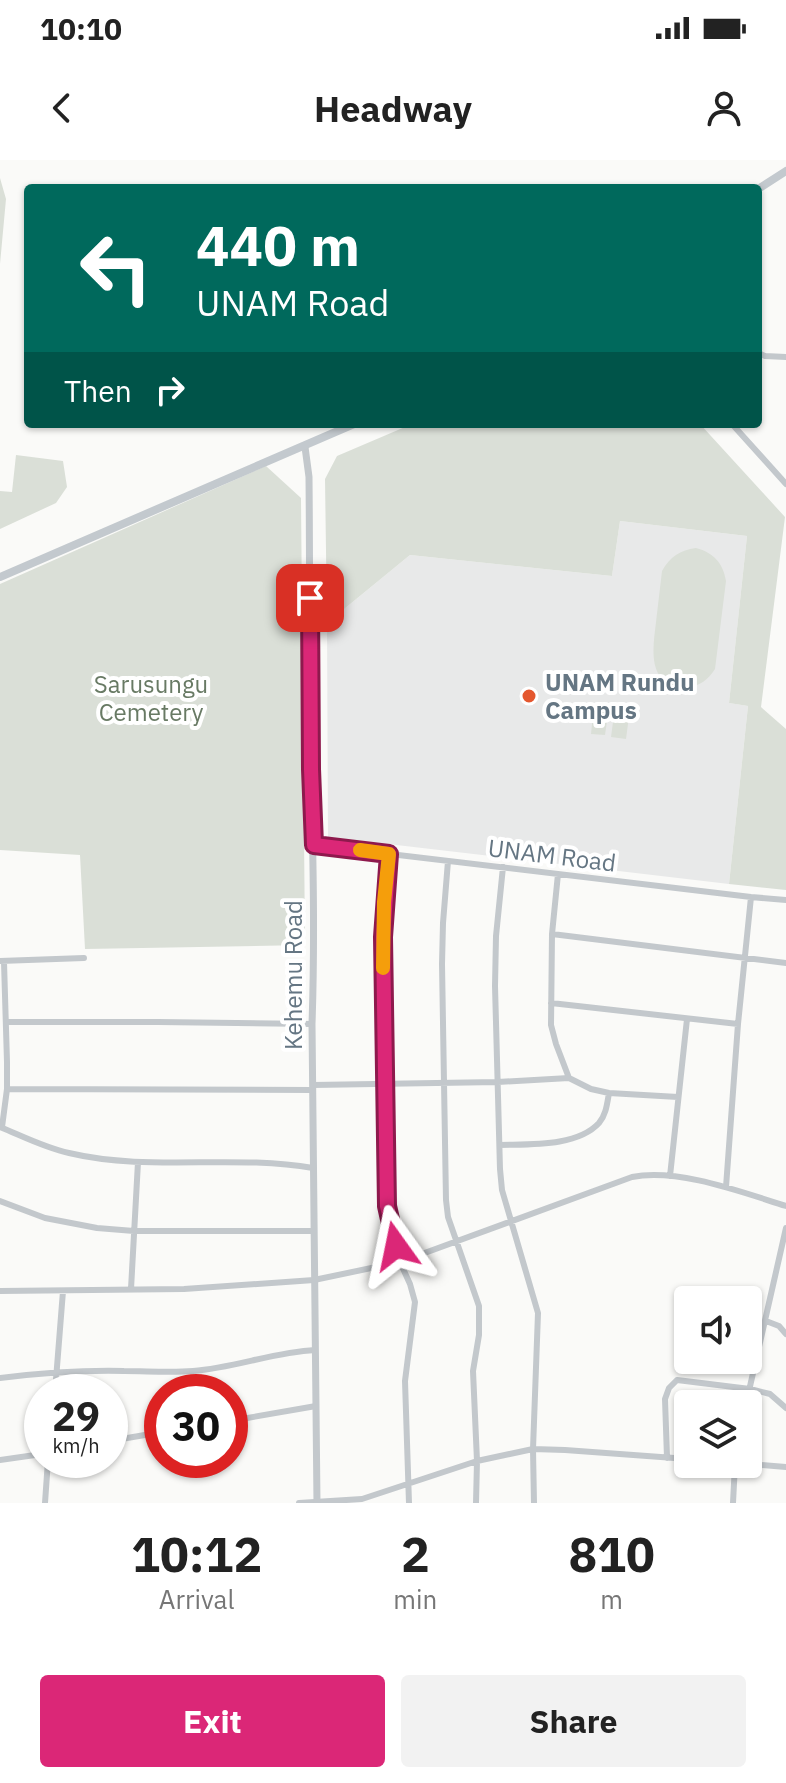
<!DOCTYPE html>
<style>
body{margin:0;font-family:"IBM Plex Sans",sans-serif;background:#f2f2f2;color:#222;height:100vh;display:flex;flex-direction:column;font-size:30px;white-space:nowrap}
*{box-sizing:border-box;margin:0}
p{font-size:26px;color:#767676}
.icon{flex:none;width:44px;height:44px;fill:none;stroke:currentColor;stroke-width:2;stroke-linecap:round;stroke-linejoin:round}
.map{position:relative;height:1343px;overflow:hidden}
.details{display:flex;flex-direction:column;background:#fff;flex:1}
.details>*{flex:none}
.guide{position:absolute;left:24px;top:24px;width:738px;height:244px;border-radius:8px;box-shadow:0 2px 6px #0004;background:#00695c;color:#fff;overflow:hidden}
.tools{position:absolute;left:674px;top:1126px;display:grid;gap:16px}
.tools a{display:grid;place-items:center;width:88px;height:88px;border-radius:8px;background:#fff;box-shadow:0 2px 6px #0004;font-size:40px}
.speed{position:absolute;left:24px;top:1214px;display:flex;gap:16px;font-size:40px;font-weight:700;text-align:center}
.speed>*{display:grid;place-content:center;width:104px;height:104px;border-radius:50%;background:#fff;box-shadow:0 2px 6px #0004;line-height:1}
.speed small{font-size:20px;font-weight:400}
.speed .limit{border:12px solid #d22;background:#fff;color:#111}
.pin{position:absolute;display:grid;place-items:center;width:68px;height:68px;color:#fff;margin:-34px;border-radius:16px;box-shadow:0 4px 12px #0006}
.me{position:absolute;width:88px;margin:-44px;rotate:348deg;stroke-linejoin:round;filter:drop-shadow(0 0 6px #0008)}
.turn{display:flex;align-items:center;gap:28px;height:168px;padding:0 40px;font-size:36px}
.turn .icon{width:104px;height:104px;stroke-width:2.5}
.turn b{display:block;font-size:56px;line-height:68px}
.then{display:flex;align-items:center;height:76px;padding:0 40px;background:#0003;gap:16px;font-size:30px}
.eta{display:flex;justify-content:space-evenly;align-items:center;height:136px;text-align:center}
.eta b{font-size:48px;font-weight:700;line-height:56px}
.cta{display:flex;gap:16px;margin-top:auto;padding:16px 40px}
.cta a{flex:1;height:92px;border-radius:8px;background:#db2777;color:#fff;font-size:32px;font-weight:700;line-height:92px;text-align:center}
.cta a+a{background:#f2f2f2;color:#222}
.status{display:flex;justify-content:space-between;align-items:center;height:56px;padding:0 40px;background:#fff;direction:ltr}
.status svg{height:22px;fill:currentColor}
header{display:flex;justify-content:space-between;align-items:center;height:104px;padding:0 40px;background:#fff;font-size:36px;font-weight:700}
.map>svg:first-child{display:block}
.built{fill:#e8e9e9}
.green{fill:#dadfd7}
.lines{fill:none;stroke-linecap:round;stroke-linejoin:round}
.minor{stroke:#c3c8cc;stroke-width:6}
.tertiary{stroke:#c3c8cc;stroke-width:7}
.secondary{stroke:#c3c9ce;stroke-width:8}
.route-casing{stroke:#8e194d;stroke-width:20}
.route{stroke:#db2777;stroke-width:14}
.slow{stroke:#f59e0b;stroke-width:14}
.poi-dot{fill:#e4572e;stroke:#fff;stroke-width:3}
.labels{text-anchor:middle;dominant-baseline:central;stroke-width:8;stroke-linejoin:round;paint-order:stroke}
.poi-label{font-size:24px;font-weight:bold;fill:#657683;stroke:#fff;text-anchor:start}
.park-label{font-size:24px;fill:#687a64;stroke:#fff}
.street-label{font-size:24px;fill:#657683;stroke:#fff}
</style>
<div class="status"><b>10:10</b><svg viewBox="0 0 49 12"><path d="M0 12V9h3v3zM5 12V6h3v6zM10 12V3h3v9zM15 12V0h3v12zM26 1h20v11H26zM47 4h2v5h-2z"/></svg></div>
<header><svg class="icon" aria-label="back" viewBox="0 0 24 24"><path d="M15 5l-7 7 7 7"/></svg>Headway<svg class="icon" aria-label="person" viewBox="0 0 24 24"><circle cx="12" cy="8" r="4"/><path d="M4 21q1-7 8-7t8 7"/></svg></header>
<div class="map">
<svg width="786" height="1343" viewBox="0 0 786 1343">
<rect width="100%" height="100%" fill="#fafaf8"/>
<!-- built -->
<path class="built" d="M620,361L747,376L729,543L748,546L729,724L328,677L327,463L410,395L612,416Z"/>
<!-- green -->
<path class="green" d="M0,18L6,39L0,104Z
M412,264H700L785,357L761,547L786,569V730L729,724L748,546L729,543L747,376L620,361L612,416L410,395L327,463L325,319L337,296Z
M16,295L63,301L67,327L56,343L0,369V331L12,332Z
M266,306L301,338L305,785L85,789L80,695L0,690V424Z
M696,388C714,393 723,403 726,421L715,509C708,520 698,528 684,527C646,525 653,488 656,462C658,445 660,428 662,411C670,397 680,390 696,388Z
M594,545L609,547L605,575L591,574Z
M615,547L630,549L626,579L611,577Z"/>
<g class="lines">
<!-- minor -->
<path class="minor" d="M758,193L765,196L786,197
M732,264L786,324
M314,685L751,737L786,740
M389,694L383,777L387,1046L391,1070L400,1102L410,1124L415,1142L405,1221L409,1343
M448,701L443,763L442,804L446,1040L448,1057L479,1146V1175L473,1211L477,1301L476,1343
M503,707L496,776L495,826L500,1009L502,1030L538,1153L533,1289L534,1343
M558,714L552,774L551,865L556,884L569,918
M552,774L786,803
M0,801L84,798
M551,843L738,864
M6,862H158L312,864
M313,925L498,922L569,918L591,929L609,933L678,937
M7,929L313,930
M0,967C22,976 45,988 69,993C149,1012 232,994 313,1008
M2,967L7,929V902L4,802
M500,985C529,984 577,987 599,963C606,955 607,944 609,933
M670,1016L687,859
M726,1027L738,864L751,737
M0,1041L45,1058L97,1068L134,1071H314
M131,1129L138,1002
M0,1131L184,1129L314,1120L400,1102L632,1017C678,1008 741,1032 786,1046
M766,1161L779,1166L786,1174
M0,1218C41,1213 83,1210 124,1211C147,1211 170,1213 193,1211C234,1208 274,1192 315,1190
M55,1232L63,1131
M746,1244L786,1068
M230,1261L316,1246
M110,1281L162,1272
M667,1298L665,1239L669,1228L677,1220L750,1229L770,1234L786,1248
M0,1300L42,1294
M748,1304L786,1307
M45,1343L48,1300
M299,1343L362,1339L477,1301L533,1289L565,1290L688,1299
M733,1343L735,1304"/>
<!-- tertiary -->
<path class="tertiary" d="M305,287L309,317C310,415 309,512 311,609C313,694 315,779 312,864L317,1343"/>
<!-- secondary -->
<path class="secondary" d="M758,29L786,11
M0,417L354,264"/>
</g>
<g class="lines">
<!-- route casing -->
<g class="route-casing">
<path id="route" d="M310,438L311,609L314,685L389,694L383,777L387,1046L396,1086"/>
</g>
<!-- route -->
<use href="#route" class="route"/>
<!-- slow -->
<path class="slow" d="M360,690L389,694L384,742L383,808"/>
</g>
<!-- markers -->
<circle class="poi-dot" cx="529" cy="536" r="8"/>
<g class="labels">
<!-- poi labels -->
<g class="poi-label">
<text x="545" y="522">UNAM Rundu<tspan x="545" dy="28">Campus</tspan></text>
</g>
<!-- park labels -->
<g class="park-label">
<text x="151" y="524">Sarusungu<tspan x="151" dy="28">Cemetery</tspan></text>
</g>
<!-- street labels -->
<g class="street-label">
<text transform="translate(552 695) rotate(7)">UNAM Road</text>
<text transform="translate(293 815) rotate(-90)">Kehemu Road</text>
</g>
</g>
</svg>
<div class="tools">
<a><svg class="icon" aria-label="sound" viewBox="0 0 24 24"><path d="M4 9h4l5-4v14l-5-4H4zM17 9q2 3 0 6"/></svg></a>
<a><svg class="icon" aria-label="layers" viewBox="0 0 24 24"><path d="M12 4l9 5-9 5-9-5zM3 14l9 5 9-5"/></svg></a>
</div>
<div class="speed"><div>29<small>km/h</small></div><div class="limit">30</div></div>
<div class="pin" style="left:310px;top:438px;background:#d93025"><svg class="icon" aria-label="arrive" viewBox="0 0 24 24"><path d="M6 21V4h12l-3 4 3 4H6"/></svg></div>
<svg class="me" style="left:396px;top:1086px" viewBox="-20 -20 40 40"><path d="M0-17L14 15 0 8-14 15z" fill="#db2777" stroke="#fff" stroke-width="4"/></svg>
<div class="guide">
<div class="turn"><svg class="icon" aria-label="left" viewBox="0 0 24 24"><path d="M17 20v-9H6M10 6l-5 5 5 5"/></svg><div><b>440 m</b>UNAM Road</div></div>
<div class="then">Then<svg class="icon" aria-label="right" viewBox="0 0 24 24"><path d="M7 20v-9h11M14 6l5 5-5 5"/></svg></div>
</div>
</div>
<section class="details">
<div class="eta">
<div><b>10:12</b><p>Arrival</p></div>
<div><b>2</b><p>min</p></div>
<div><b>810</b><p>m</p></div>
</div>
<div class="cta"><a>Exit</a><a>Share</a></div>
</section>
